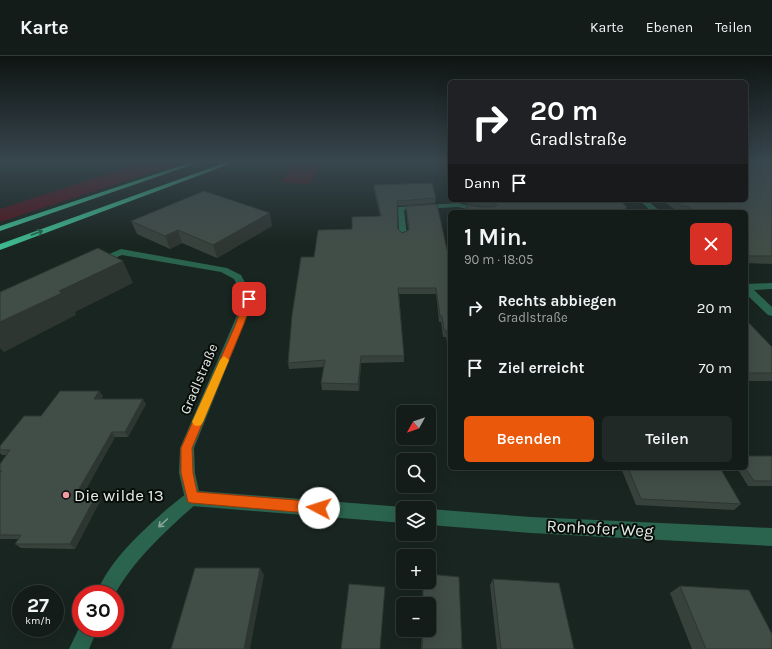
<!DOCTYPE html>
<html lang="de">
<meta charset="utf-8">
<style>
body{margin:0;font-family:Karla,sans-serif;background:#202925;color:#f1f3f6;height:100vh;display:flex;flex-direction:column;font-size:15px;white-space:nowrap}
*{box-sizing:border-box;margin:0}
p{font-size:13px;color:#9da1a2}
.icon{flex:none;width:22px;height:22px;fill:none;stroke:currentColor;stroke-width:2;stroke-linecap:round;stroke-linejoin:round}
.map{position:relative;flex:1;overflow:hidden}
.side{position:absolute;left:448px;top:154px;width:300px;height:260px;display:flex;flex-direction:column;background:#131c18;border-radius:6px;box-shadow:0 4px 16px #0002,0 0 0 1px #323a37}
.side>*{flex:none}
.guide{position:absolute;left:448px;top:24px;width:300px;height:122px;border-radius:6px;box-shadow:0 4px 16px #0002,0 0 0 1px #323a37;background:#202124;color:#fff;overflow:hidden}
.needle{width:26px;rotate:230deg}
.tools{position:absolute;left:396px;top:349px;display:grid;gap:8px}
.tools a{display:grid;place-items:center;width:40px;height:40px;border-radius:6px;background:#131c18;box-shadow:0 4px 16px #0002,0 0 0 1px #323a37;font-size:20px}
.speed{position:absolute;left:12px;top:529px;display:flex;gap:8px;font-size:20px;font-weight:700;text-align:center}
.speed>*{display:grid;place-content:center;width:52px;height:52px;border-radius:50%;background:#131c18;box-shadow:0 4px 16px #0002,0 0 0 1px #323a37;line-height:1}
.speed small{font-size:10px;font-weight:400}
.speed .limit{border:6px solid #d22;background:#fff;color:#111}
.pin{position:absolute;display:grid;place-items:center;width:34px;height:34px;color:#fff;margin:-17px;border-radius:8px;box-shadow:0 2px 6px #0006}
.me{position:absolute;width:44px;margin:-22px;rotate:275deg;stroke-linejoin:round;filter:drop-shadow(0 0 3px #0008)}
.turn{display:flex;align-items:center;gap:14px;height:84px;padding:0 16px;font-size:18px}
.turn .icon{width:52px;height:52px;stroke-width:2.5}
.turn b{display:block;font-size:28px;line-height:34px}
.then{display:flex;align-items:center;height:38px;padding:0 16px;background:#0003;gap:8px;font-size:15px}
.round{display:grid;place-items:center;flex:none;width:42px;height:42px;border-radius:6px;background:#202925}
.head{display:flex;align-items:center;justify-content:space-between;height:68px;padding:0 16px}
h1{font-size:24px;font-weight:600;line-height:30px}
.action{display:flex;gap:8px;margin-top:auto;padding:8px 16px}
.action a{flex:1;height:46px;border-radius:6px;background:#ea580c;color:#fff;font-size:16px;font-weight:600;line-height:46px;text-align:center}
.action a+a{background:#202925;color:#f1f3f6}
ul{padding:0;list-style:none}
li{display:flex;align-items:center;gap:12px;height:60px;padding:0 16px}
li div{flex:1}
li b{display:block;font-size:15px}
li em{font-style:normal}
header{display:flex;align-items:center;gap:24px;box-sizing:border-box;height:56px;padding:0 20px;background:#131c18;border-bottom:1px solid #323a37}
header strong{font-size:19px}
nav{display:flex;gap:22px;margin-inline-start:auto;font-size:14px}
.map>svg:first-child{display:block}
.green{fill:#51151f}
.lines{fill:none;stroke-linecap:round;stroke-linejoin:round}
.lane{fill:#2a634e;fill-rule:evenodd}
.street{fill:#2a634e;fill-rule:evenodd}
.highway{fill:#3eb88e;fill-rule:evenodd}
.wall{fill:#38423d}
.shaded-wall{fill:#2e3632}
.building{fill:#414d47;stroke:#2e3632}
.oneway{stroke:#23624c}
.oneway2{stroke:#86a79a}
.route{fill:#ea580c;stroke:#983908}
.slow{fill:#f59e0b}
.poi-dot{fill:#f49aa2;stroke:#080d0a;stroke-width:1.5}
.labels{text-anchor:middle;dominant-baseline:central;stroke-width:4;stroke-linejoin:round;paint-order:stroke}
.street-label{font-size:14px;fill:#e3ebe7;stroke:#080d0a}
.near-poi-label{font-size:17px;fill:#e3ebe7;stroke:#080d0a;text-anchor:start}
.near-street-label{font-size:17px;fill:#e3ebe7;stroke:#080d0a}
</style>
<header>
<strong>Karte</strong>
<nav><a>Karte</a><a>Ebenen</a><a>Teilen</a></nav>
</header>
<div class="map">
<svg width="772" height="593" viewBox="0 0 772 593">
<rect width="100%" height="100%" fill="#192520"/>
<!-- green -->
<path class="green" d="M145,106H183L0,166V153Z
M296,107L322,108L309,128L281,126Z"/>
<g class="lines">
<!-- lane -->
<path class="lane" d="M458,147L484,154L479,156L458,151L404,154L407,179L403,181L399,179L398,151Z
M192,435L197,437L200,442L197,447C167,474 135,502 115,538H96C110,504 140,477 167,453C175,447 183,439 192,435Z
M81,568V572H98L89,593H69Z"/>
<!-- street -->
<path class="street" d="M639,144H647L661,156H652Z
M121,193L227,212L241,219L254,243L194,392L195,417L199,435L403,451L406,452H403V467L192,450L186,447L179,417L180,392L244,243L234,223L221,216L122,199L101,208H95L93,206L95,204Z
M772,227V233L754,234L772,251V260L768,259L746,238V228Z
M429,453L531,461L772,472V490L531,477L429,469Z"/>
<!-- highway -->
<path class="highway" d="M192,106H200L0,175V170Z
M227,106H235L0,194V188Z"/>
</g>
<!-- wall -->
<path class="wall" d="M772,106V208L746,207V156H678L662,144H746Z
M374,129L436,142L435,147L397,150L398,173L402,177L408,174L406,155V150L450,207V305L446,281H443L441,266H439L436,238H399L404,300V306L361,307L359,335L322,334L321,327L324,311L289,313L288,307L314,201L352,173L380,160L374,134Z
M462,144H619L627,151L626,153L630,156H466V148L480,151H484L463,147Z
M131,165L272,170L217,202L182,187L170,193L137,178Z
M746,264L772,291V325H746Z
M103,340L101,343L146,348L128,381H115L83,438H97L101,443L75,493L21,492L15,488L18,483H0V408L6,399H2L0,397V390L41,360Z
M772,400V430H748L737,412H746Z
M621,412H720L741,448L734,454L636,449Z
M493,523L574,593H497L490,529Z
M423,526H429L462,593H421L422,574H429V548H422Z
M680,530L772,593H692L670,537Z"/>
<!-- shaded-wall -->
<path class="shaded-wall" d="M270,157L272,170L217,202L213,189Z
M178,174L182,187L170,193L165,180Z
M123,205L133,227L75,256L76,259L4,296L0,292V266L59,235Z
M361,300V307L359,335L358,328Z
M99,335L103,340L98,348L94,343Z
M143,343L146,348L128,381L125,376Z
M112,376L115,381L81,443L76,438Z
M97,438L101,443L75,493L70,488Z
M260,512L264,519L250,593H244Z"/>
<!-- building -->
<path class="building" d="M746,106H772V200H750L746,196V156H696L687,150H682L674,144H746Z
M432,127L436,142L397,145L398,173L402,177L409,174L406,150L437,148L450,207V294L446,274H444L442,260H440L436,232H398L404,300H361L358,328L321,327L325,304L288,307L292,259L301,201H314L318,174L352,173V161L381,160L374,129Z
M204,135L270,157L213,189L178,174L165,180L131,165Z
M480,144H619L627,151L625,152L630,156H470L466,148L480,151H495L497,149L491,146Z
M98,192L123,205L59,235L62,237L0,266V236Z
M746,264L772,291V317H746Z
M60,335H99L94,343H143L125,376H112L76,438H97L70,488H15L21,479H0V417L2,415H0V408L10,394H0V390L24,360H41Z
M746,400H772V425H754L745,412H746Z
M628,412H720L741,448L641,443Z
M195,512H260L244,593H171Z
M429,518L459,521L462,593H422L423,574H429V548H423V526H429Z
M493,523L559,527L574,593H501Z
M349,528L385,531L380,593H341Z
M680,530L749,534L772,578V593H706Z"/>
<!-- one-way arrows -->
<defs><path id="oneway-shaft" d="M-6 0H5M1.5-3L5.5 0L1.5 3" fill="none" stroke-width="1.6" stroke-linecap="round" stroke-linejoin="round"/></defs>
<use class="oneway" href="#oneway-shaft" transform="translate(37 177) rotate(-20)"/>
<use class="oneway2" href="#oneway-shaft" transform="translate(163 467) rotate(138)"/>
<!-- sky -->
<linearGradient id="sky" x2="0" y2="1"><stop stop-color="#0e1412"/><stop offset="0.56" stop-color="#38464e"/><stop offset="1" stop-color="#38464e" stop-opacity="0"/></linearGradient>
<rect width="772" height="189" fill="url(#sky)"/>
<!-- route -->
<path class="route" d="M249,241L253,243L243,270L192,392L193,417L197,436L319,446L323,448L325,452L323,456L319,458L192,447L188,446L181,417V392L235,270L245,243Z"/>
<!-- slow -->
<path class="slow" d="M224,300L229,304L203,366L201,369L197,370L194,369L192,366L220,304Z"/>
<!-- markers -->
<circle class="poi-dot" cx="66" cy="439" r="4"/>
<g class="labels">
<!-- street labels -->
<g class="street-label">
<text transform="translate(199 323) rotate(-67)">Gradlstraße</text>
</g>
<!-- near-poi labels -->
<g class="near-poi-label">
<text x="74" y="439">Die wilde 13</text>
</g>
<!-- near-street labels -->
<g class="near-street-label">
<text transform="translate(600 472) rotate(3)">Ronhofer Weg</text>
</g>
</g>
</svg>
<div class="tools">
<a><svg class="needle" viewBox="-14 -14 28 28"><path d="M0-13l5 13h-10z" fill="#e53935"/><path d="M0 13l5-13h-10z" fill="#9da1a2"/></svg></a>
<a><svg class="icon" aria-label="search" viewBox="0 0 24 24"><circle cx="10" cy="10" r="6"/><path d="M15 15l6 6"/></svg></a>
<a><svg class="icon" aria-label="layers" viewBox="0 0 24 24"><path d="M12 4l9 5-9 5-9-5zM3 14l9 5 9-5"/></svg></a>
<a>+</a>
<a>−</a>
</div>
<div class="speed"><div>27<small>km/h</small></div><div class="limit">30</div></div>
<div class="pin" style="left:249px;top:243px;background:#d93025"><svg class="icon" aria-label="arrive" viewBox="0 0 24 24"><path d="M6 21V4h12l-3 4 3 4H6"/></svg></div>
<svg class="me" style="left:319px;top:452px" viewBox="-20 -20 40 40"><circle r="19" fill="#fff"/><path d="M0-13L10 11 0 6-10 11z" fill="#ea580c"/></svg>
<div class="guide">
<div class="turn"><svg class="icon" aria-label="right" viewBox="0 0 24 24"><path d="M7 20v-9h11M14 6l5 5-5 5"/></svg><div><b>20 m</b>Gradlstraße</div></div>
<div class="then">Dann<svg class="icon" aria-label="arrive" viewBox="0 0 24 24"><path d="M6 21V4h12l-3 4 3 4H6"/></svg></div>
</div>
<section class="side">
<div class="head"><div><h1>1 Min.</h1><p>90 m · 18:05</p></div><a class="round" style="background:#d93025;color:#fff"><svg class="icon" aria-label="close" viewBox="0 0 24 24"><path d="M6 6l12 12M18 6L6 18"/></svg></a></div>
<ul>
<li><svg class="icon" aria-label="right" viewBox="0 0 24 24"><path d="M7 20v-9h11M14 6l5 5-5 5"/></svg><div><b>Rechts abbiegen</b><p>Gradlstraße</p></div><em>20 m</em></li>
<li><svg class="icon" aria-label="arrive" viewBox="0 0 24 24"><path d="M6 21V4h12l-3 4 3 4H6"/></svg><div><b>Ziel erreicht</b></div><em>70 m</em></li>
</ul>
<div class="action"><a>Beenden</a><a>Teilen</a></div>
</section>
</div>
